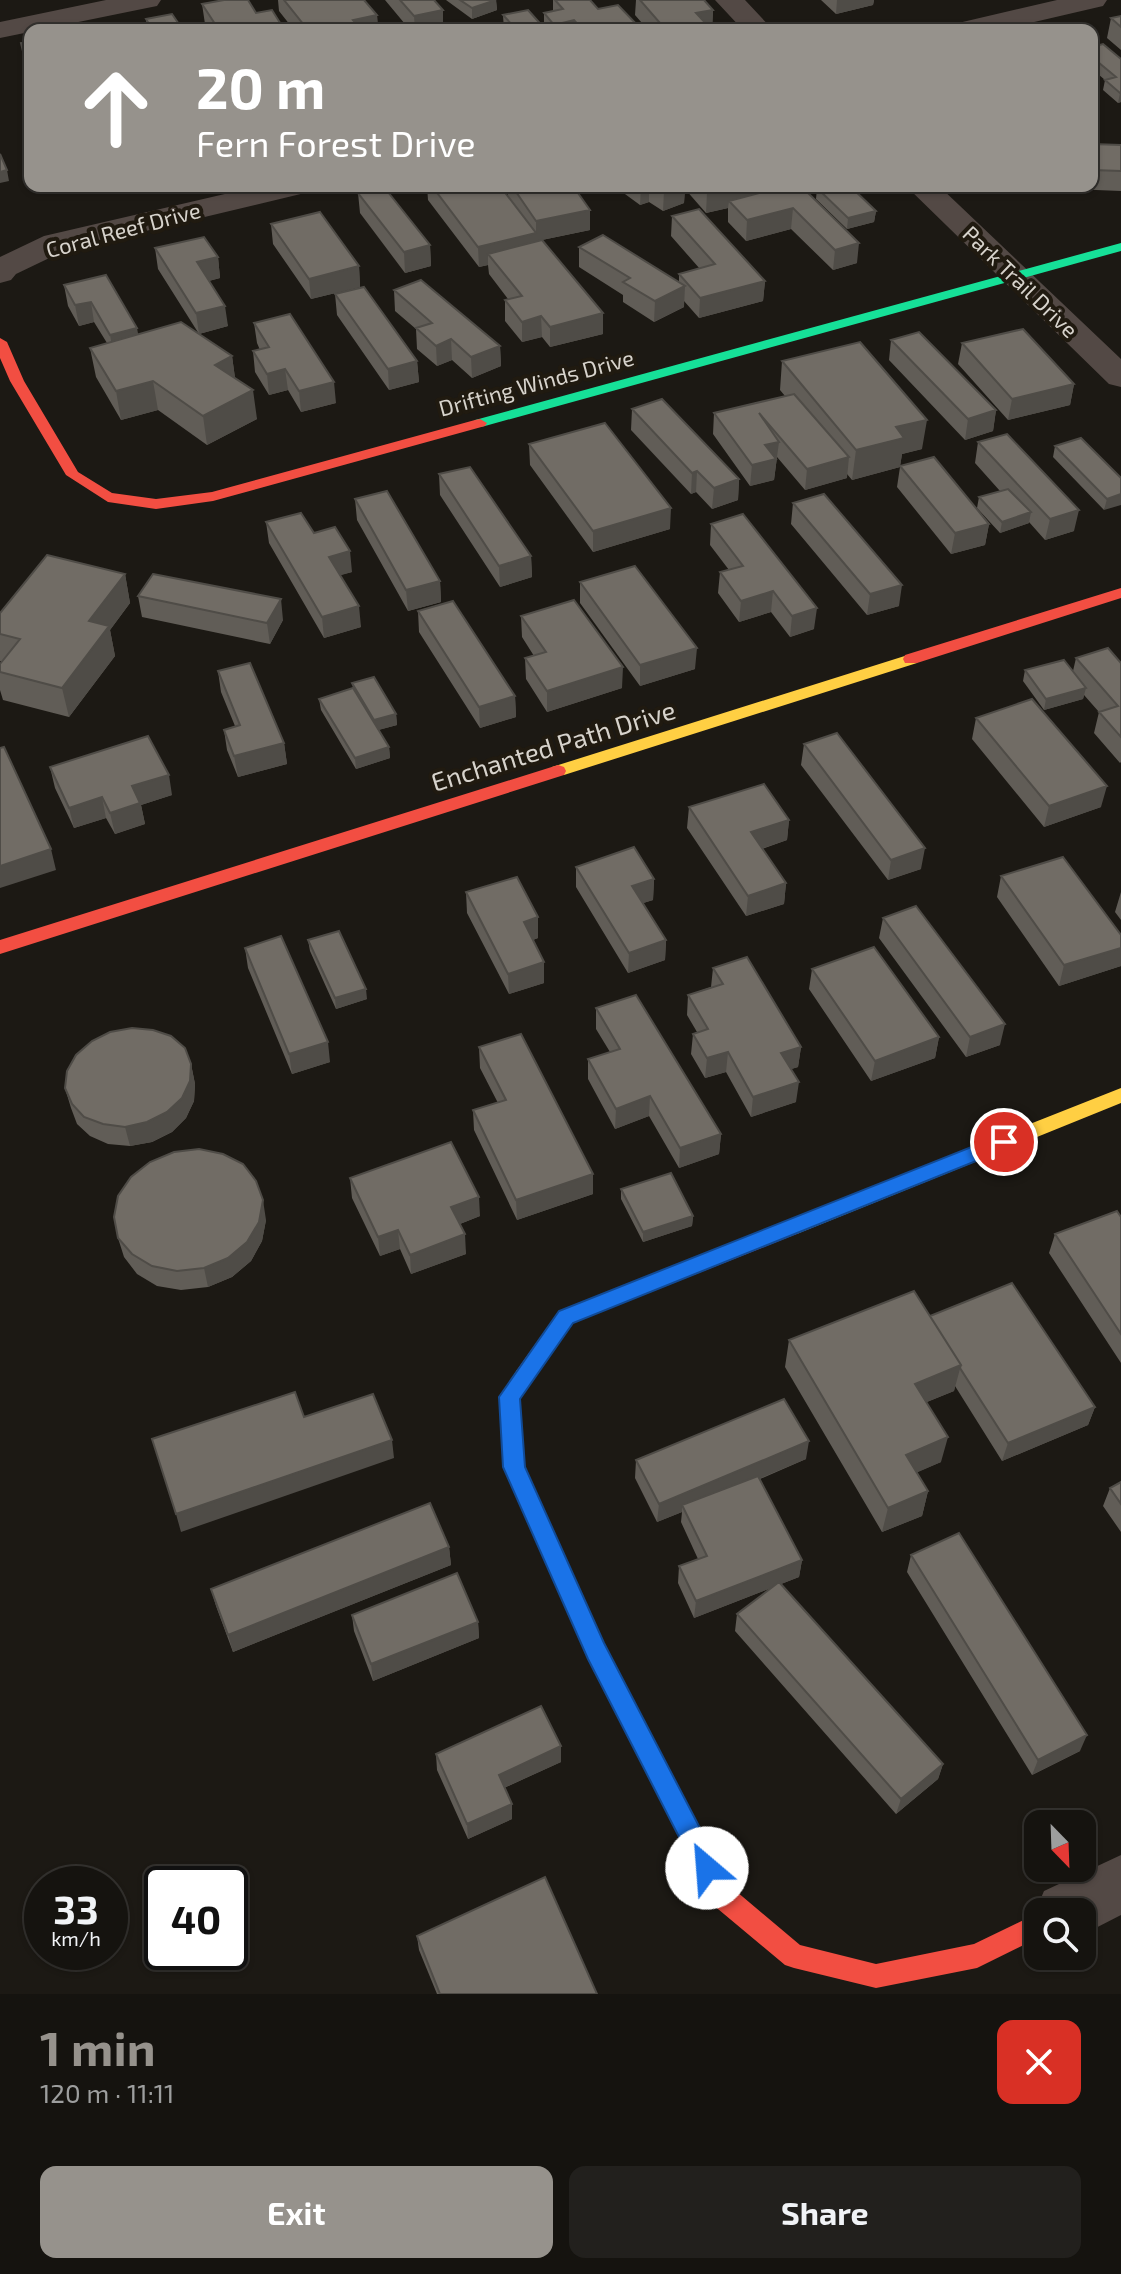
<!DOCTYPE html>
<meta charset="utf-8">
<style>
body{margin:0;font-family:"Exo 2",sans-serif;background:#22201d;color:#f1f3f6;height:100vh;display:flex;flex-direction:column;font-size:30px;white-space:nowrap}
*{box-sizing:border-box;margin:0}
p{font-size:26px;color:#9d9e9e}
.icon{flex:none;width:44px;height:44px;fill:none;stroke:currentColor;stroke-width:2;stroke-linecap:round;stroke-linejoin:round}
.map{position:relative;height:1994px;overflow:hidden}
.panel{display:flex;flex-direction:column;background:#15130f;flex:1}
.panel>*{flex:none}
.guide{position:absolute;left:24px;top:24px;width:1074px;height:168px;border-radius:16px;box-shadow:0 2px 6px #0004,0 0 0 2px #34322f;background:#96928c;color:#fff;overflow:hidden}
.needle{width:52px;rotate:157deg}
.tools{position:absolute;left:1024px;top:1810px;display:grid;gap:16px}
.tools a{display:grid;place-items:center;width:72px;height:72px;border-radius:16px;background:#15130f;box-shadow:0 2px 6px #0004,0 0 0 2px #34322f;font-size:40px}
.speed{position:absolute;left:24px;top:1866px;display:flex;gap:16px;font-size:40px;font-weight:700;text-align:center}
.speed>*{display:grid;place-content:center;width:104px;height:104px;border-radius:50%;background:#15130f;box-shadow:0 2px 6px #0004,0 0 0 2px #34322f;line-height:1}
.speed small{font-size:20px;font-weight:400}
.speed .limit{border:4px solid #111;border-radius:12px;background:#fff;color:#111}
.pin{position:absolute;display:grid;place-items:center;width:68px;height:68px;color:#fff;margin:-34px;border:4px solid #fff;border-radius:50%;box-shadow:0 2px 8px #0007}
.me{position:absolute;width:88px;margin:-44px;rotate:333deg;stroke-linejoin:round;filter:drop-shadow(0 0 6px #0008)}
.turn{display:flex;align-items:center;gap:28px;height:168px;padding:0 40px;font-size:36px}
.turn .icon{width:104px;height:104px;stroke-width:2.5}
.turn b{display:block;font-size:56px;line-height:68px}
.round{display:grid;place-items:center;flex:none;width:84px;height:84px;border-radius:16px;background:#22201d}
.overview{display:flex;align-items:center;justify-content:space-between;height:136px;padding:0 40px}
h1{font-size:48px;font-weight:700;line-height:60px;color:#96928c}
.button{display:flex;gap:16px;margin-top:auto;padding:16px 40px}
.button a{flex:1;height:92px;border-radius:16px;background:#96928c;color:#fff;font-size:32px;font-weight:700;line-height:92px;text-align:center}
.button a+a{background:#22201d;color:#f1f3f6}
.map>svg:first-child{display:block}
.lines{fill:none;stroke-linecap:round;stroke-linejoin:round}
.street{fill:#534945;fill-rule:evenodd}
.fast{fill:#16e098;fill-rule:evenodd}
.slow{fill:#ffcf43;fill-rule:evenodd}
.jam{fill:#f24e42;fill-rule:evenodd}
.wall{fill:#615d57}
.shaded-wall{fill:#4f4c47}
.building{fill:#716c65;stroke:#4f4c47;stroke-width:2}
.route{fill:#1a73e8;stroke:#114b97;stroke-width:2}
.labels{text-anchor:middle;dominant-baseline:central;stroke-width:8;stroke-linejoin:round;paint-order:stroke}
.far-street-label{font-size:22px;fill:#d7d3cc;stroke:#201a10}
.street-label{font-size:26px;fill:#d7d3cc;stroke:#201a10}
</style>
<div class="map">
<svg width="1121" height="1994" viewBox="0 0 1121 1994">
<rect width="100%" height="100%" fill="#1c1914"/>
<g class="lines">
<!-- street -->
<path class="street" d="M106,0H161L157,6L147,8L0,38V22Z
M715,0H745L773,30H743Z
M1057,0H1107L1103,6L1000,30H950L954,24Z
M259,186H313L309,192L66,250L16,274L11,280L0,283V257L44,236Z
M906,186H939L1121,359V387L1109,384Z
M1121,1855V1915L1082,1935V1912H1038V1918L1035,1912L1044,1891Z"/>
<!-- fast -->
<path class="fast" d="M1121,243V251L485,426L480,427L473,423L475,420Z"/>
<!-- slow -->
<path class="slow" d="M911,654L919,659L917,663L564,775H552L550,771L552,767Z
M1121,1088V1103L799,1233L792,1235L785,1233L782,1227L785,1221Z
M524,1367L531,1370L534,1376L520,1399L525,1467L604,1643L705,1840L709,1848L705,1856L697,1860L689,1856L588,1659L503,1467L500,1397L517,1370Z"/>
<!-- jam -->
<path class="jam" d="M0,338L7,342L24,381L78,472L112,493L156,499L212,492L475,420L480,419L487,423L485,426L213,501L156,509L108,502L66,475L10,381L0,358Z
M1121,588V598L917,663H905L903,659L905,655Z
M558,765L564,767L566,771L564,775L0,954V940Z
M792,1219L799,1221L802,1227L799,1233L573,1323L531,1382L524,1385L517,1382L514,1376L517,1370L559,1311Z
M697,1836L705,1840L730,1886L800,1945L876,1964L974,1944L1038,1913V1938L977,1968L876,1988L794,1968L785,1965L712,1904L685,1848L689,1840Z"/>
</g>
<!-- wall -->
<path class="wall" d="M278,0H364L377,15L378,30H294L279,11Z
M385,0H434L443,30H410Z
M446,0H496L497,10L472,19Z
M553,0H590L598,9L642,30H504L503,15L544,28V13L553,12Z
M636,0H704L713,10L712,30H648L635,15Z
M821,0H874L873,5L836,14Z
M202,4L256,13L282,26L283,30H208L205,24Z
M1121,16V50L1107,38L1111,18Z
M146,19L183,30H147Z
M1092,47L1121,59V102L1118,103L1103,90L1105,80L1092,69Z
M1092,144L1121,145V191L1021,187L1092,186Z
M427,186H500L508,196V186H512L590,230L537,241L603,313V334L550,347L542,337L522,342L505,321V300L508,299L489,274L488,265L479,267L428,200Z
M614,186H762V192L772,190L768,186H801L857,263L833,270L791,229L746,241L728,222V208L706,213L685,189L684,203L663,211L649,202L640,205Z
M817,188L876,211L874,222L847,229L816,199Z
M358,193L430,245L431,266L405,273L360,213Z
M672,216L765,281L763,301L699,318L684,301V307L654,322L623,302V295L579,267V247L679,282V274L700,269L671,236Z
M271,224L359,266L360,287L311,299L273,244Z
M155,248L218,257L220,278L209,281L228,326L199,334L158,269Z
M64,285L138,334L232,356L235,378L257,419L207,445L158,410L121,420L96,377L90,348L107,343L94,322L79,326L68,306Z
M394,290L500,346L501,366L472,378L452,360L437,366L417,349L416,329L395,311Z
M335,294L417,361L419,382L389,390L337,315Z
M254,323L336,403L301,412L288,390L269,395L255,372L253,351L260,350L257,343Z
M891,340L996,410L993,431L965,440L889,360Z
M962,343L1074,384L1070,405L1008,420L958,364Z
M782,361L922,449L902,454L900,466L989,524L985,545L951,554L897,487L900,467L852,480L847,474V478L805,490L777,457L774,480L750,486L713,434L714,413L785,396L780,390Z
M632,409L739,479L738,500L712,509L696,492L691,494L631,430Z
M978,442L1074,531L1045,540L1029,522V523L1000,533L977,508L979,497L1000,491L975,463Z
M529,444L670,529L593,552L530,465Z
M1055,446L1121,478L1104,510L1053,457Z
M439,474L531,556L532,577L500,587L440,495Z
M355,499L440,581L441,602L408,611L357,520Z
M793,503L899,606L867,615L791,524Z
M266,522L314,533L352,572L340,575L361,627L324,638L269,543Z
M711,524L814,629L790,637L771,612L739,622L718,593L720,572L729,570L710,545Z
M125,574L130,603L110,630L115,656L69,717L3,700L0,690V664L2,662L0,661V613Z
M580,582L695,669L640,686L580,603Z
M138,596L283,620L270,644L142,617Z
M418,611L515,696L516,717L480,728L419,632Z
M521,616L622,688L547,712L526,679L525,658L534,656L522,637Z
M1076,658L1121,663V762L1120,763L1094,733L1099,712L1084,695L1083,699L1044,710L1023,681L1025,670L1073,671Z
M218,671L284,743L287,764L238,777L227,750L224,730L235,726L221,692Z
M352,683L396,714L397,725L378,730L389,747L390,758L356,769L321,710L319,699L353,688Z
M976,718L1101,807L1044,827L972,739Z
M804,744L921,869L888,880L801,765Z
M50,767L172,795L141,805L145,824L115,834L106,818L74,828L55,788Z
M689,807L789,820L787,840L762,849L786,883L784,904L746,916L687,828Z
M576,867L654,879L653,900L643,903L666,940L665,960L628,973L576,887Z
M1001,876L1121,935V966L1059,986L997,897Z
M466,892L538,938L533,940L544,983L509,994L467,913Z
M1121,892V920L1115,912Z
M883,918L1000,1045L966,1057L879,938Z
M308,940L367,999L336,1009L310,951Z
M245,948L330,1062L292,1074L248,968Z
M713,968L801,1047L798,1067L791,1069L796,1102L751,1117L726,1072L705,1078L691,1054L693,1034L697,1032L687,1015L688,995L711,987Z
M812,969L939,1037L935,1058L871,1081L809,989Z
M596,1008L721,1134L719,1154L679,1168L649,1116L615,1129L588,1079V1059L610,1052L596,1029Z
M479,1047L593,1174V1194L517,1220L474,1130L473,1110L498,1103L480,1068Z
M191,1064L195,1084L194,1101L186,1118L172,1132L152,1142L130,1146L108,1144L90,1136L77,1124L71,1108L65,1088Z
M350,1178L480,1216L460,1224L466,1254L411,1274L400,1249L380,1256L352,1198Z
M621,1189L693,1216L692,1226L643,1242L621,1199Z
M1121,1217V1363L1049,1253L1055,1234Z
M266,1220L262,1241L251,1261L232,1277L208,1287L181,1290L157,1286L137,1274L124,1257L118,1238Z
M930,1316L1095,1407L1088,1425L1002,1461L955,1386L954,1391L927,1402L941,1462L917,1472L928,1491L922,1516L882,1532L785,1367L789,1340Z
M806,1459L760,1479L802,1560L799,1577L781,1584L943,1764L938,1779L896,1814L735,1631L737,1614L771,1588L694,1618L678,1583L679,1566L698,1559L681,1522L682,1512L657,1522L635,1478L636,1460Z
M1121,1482V1532L1103,1506L1110,1488Z
M449,1547L451,1565L233,1652L216,1606L211,1589Z
M911,1555L1080,1751L1032,1775L907,1572Z
M352,1615L478,1622L479,1638L373,1681L354,1631Z
M436,1754L561,1762L504,1788L512,1804V1819L468,1839L437,1770Z
M417,1936L597,1994H437L419,1950Z"/>
<!-- shaded-wall -->
<path class="shaded-wall" d="M496,0L497,10L472,19V8Z
M837,0H874L873,5L836,14Z
M443,10V30H415L414,16Z
M713,10L712,30H695L696,13Z
M377,15L378,30H354L353,20Z
M574,20V30H554V25Z
M282,26L283,30H267L266,29Z
M1121,92V102L1118,103L1120,93Z
M1098,95L1094,115H1092V96Z
M7,170L9,181L0,183V172Z
M641,186H649V202L640,205Z
M676,186H685L684,203L663,211L664,191Z
M735,186H762L761,200L729,201L728,208L706,213L707,193Z
M793,208L791,229L746,241L747,220Z
M590,210V230L537,241L488,254V265L479,267L478,247L536,233V221Z
M876,211L874,222L847,229L848,218Z
M859,243L857,263L833,270L835,250Z
M430,245L431,266L405,273L404,252Z
M218,257L220,278L200,283L197,262Z
M359,266L360,287L311,299L309,279Z
M765,281L763,301L699,318L700,298Z
M685,286L684,307L654,322L655,301Z
M91,302L94,322L79,326L75,305Z
M225,306L228,326L199,334L196,313Z
M603,313V334L550,347V327Z
M541,316L542,337L522,342V322Z
M137,328L141,349L114,356L110,335Z
M451,339L452,360L437,366L436,346Z
M500,346L501,366L472,378L471,357Z
M232,356L236,385L215,365Z
M417,361L419,382L389,390L388,369Z
M285,369L288,390L269,395L267,374Z
M153,381L158,410L121,420L116,391Z
M334,382L336,403L301,412L299,391Z
M1074,384L1070,405L1008,420L1012,399Z
M253,390L257,419L207,445L203,416Z
M996,410L993,431L965,440L968,419Z
M927,420L922,449L902,454L900,467L852,480L856,450L896,427Z
M779,442L774,480L750,486L752,465L765,445Z
M849,457L847,478L805,490L807,469Z
M697,471L696,492L691,494L692,473Z
M739,479L738,500L712,509L714,488Z
M1121,494V505L1104,510L1107,499Z
M671,508L670,529L593,552V531Z
M1079,510L1074,531L1045,540L1050,519Z
M1031,512L1029,523L1000,533L1002,522Z
M989,524L985,545L951,554L955,533Z
M350,551L352,572L331,578L329,557Z
M531,556L532,577L500,587L499,566Z
M125,574L130,603L110,630L115,656L69,717L62,688L89,621Z
M440,581L441,602L408,611L406,590Z
M902,585L899,606L867,615L870,594Z
M773,591L771,612L739,622L741,601Z
M281,599L283,620L270,644L267,623Z
M359,606L361,627L324,638L322,617Z
M817,608L814,629L790,637L792,616Z
M697,648L695,669L640,686V665Z
M623,667L622,688L547,712V691Z
M1086,688L1083,699L1044,710L1046,699Z
M515,696L516,717L480,728L479,707Z
M396,714L397,725L375,731L374,720Z
M284,743L287,764L238,777L234,756Z
M389,747L390,758L356,769L355,758Z
M169,775L172,795L141,805L145,824L115,834L110,813L132,786Z
M1107,786L1101,807L1044,827L1049,806Z
M102,797L106,818L74,828L69,808Z
M789,820L787,840L749,853L751,832Z
M925,848L921,869L888,880L891,860Z
M51,849L56,870L0,888V866Z
M654,879L653,900L631,907L632,886Z
M786,883L784,904L746,916L748,896Z
M538,917V938L524,943V922Z
M666,940L665,960L628,973L629,953Z
M1121,948V966L1059,986L1064,965Z
M544,962V983L509,994L508,974Z
M366,989L367,999L336,1009L335,998Z
M1005,1024L1000,1045L966,1057L970,1037Z
M939,1037L935,1058L871,1081L875,1061Z
M328,1042L330,1062L292,1074L289,1054Z
M801,1047L798,1067L779,1073L781,1053Z
M728,1052L726,1072L705,1078L707,1058Z
M191,1064L195,1084L194,1101L186,1118L172,1132L152,1142L130,1146L125,1127Z
M799,1082L796,1102L751,1117L753,1097Z
M650,1096L649,1116L615,1129L616,1109Z
M721,1134L719,1154L679,1168L680,1148Z
M593,1174V1194L517,1220L516,1200Z
M479,1197L480,1216L452,1227L451,1207Z
M263,1200L266,1220L262,1241L251,1261L232,1277L208,1287L204,1268Z
M693,1216L692,1226L643,1242V1232Z
M398,1230L400,1249L380,1256L378,1237Z
M465,1234L466,1254L411,1274L410,1255Z
M961,1365L954,1391L909,1409L915,1384Z
M1095,1407L1088,1425L1002,1461L1008,1443Z
M948,1437L941,1462L900,1480L906,1455Z
M392,1440L394,1458L181,1532L176,1514Z
M809,1441L806,1459L685,1510L682,1505V1512L657,1522L659,1504Z
M928,1491L922,1516L882,1532L888,1508Z
M449,1547L451,1565L233,1652L228,1635Z
M802,1560L799,1577L694,1618L696,1601Z
M478,1622L479,1638L373,1681L371,1664Z
M1087,1735L1080,1751L1032,1775L1038,1760Z
M561,1746V1762L499,1790V1775Z
M943,1764L938,1779L896,1814L901,1799Z
M512,1804V1819L468,1839L467,1824Z"/>
<!-- building -->
<path class="building" d="M224,0H248L256,13L272,10L282,26L266,29L267,30H219L202,4Z
M284,0H364L377,15L353,20L362,30H308Z
M400,0H434L443,10L414,16Z
M460,0H496L472,8Z
M555,0H590L598,9L618,5L642,30H583L574,20L554,25L544,13L563,9Z
M640,0H704L713,10L696,13L711,29L704,30H666Z
M528,10L546,30H505L515,28L503,15Z
M172,14L183,30H153L146,19Z
M1121,16V27L1111,18Z
M122,26L125,30H103Z
M30,42V80L21,43Z
M1103,44L1121,59V92L1120,93L1105,80L1116,77L1092,57V47Z
M1092,144L1121,145V171L1092,170Z
M0,154L7,170L0,172Z
M432,186H500L536,233L478,247Z
M512,186H573L590,210L536,221Z
M657,186H676L664,191Z
M701,186H735L707,193Z
M786,186H801L859,243L835,250L793,208L747,220L729,201Z
M825,186H850L876,211L848,218L817,188Z
M384,187L430,245L404,252L358,193Z
M699,209L765,281L700,298L679,274L715,264L672,216Z
M320,212L359,266L309,279L271,224Z
M603,235L685,286L655,301L623,282L630,278L579,247Z
M204,237L218,257L197,262L225,306L196,313L155,248Z
M542,240L603,313L550,327L541,316L522,322L505,300L522,296L488,254Z
M106,275L137,328L110,335L91,302L75,305L64,285Z
M421,280L500,346L471,357L451,339L436,346L416,328L432,323L394,290Z
M364,287L417,361L388,369L335,294Z
M290,314L334,382L299,391L285,369L267,374L253,351L269,347L254,323Z
M181,322L232,356L215,365L253,390L203,416L153,381L116,391L90,348Z
M1023,329L1074,384L1012,399L962,343Z
M919,332L996,410L968,419L891,340Z
M860,342L927,420L896,427L904,438L856,450L782,361Z
M794,394L849,457L807,469L759,413L779,442L765,445L776,459L752,465L714,413Z
M662,399L739,479L714,488L697,471L692,473L632,409Z
M605,423L671,508L593,531L529,444Z
M1007,434L1079,510L1050,519L978,442Z
M1081,438L1121,478V494L1107,499L1055,446Z
M934,457L989,524L955,533L900,466Z
M470,467L531,556L499,566L439,474Z
M1008,489L1031,512L1002,522L979,497Z
M387,491L440,581L406,590L355,499Z
M824,494L902,585L870,594L793,503Z
M301,513L314,533L335,527L350,551L329,557L359,606L322,617L266,522Z
M743,514L817,608L792,616L773,591L741,601L720,572L743,566L711,524Z
M47,555L125,574L89,621L109,626L62,688L0,672V664L20,639L0,634V613Z
M635,566L697,648L640,665L580,582Z
M153,574L281,599L267,623L138,596Z
M574,600L623,667L547,691L525,658L546,652L521,616Z
M453,601L515,696L479,707L418,611Z
M1108,648L1121,663V737L1099,712L1118,706L1076,658Z
M1064,660L1086,688L1046,699L1025,670Z
M250,663L284,743L234,756L224,730L240,725L218,671Z
M374,677L396,714L374,720L352,683Z
M353,688L389,747L355,758L319,699Z
M1032,699L1107,786L1049,806L976,718Z
M837,733L925,848L891,860L804,744Z
M148,736L169,775L132,786L140,803L110,813L102,797L69,808L50,767Z
M4,747L51,849L0,866V748Z
M764,784L789,820L751,832L786,883L748,896L689,807Z
M634,847L654,879L632,886L666,940L629,953L576,867Z
M1063,857L1121,935V948L1064,965L1001,876Z
M517,877L538,917L524,922L544,962L508,974L466,892Z
M916,906L1005,1024L970,1037L883,918Z
M339,931L366,989L335,998L308,940Z
M281,936L328,1042L289,1054L245,948Z
M874,947L939,1037L875,1061L812,969Z
M747,957L801,1047L781,1053L799,1082L753,1097L728,1052L707,1058L693,1034L708,1029L688,995L723,984L713,968Z
M636,995L721,1134L680,1148L650,1096L616,1109L588,1059L620,1049L596,1008Z
M132,1028L153,1030L171,1036L185,1048L191,1064L190,1081L182,1098L167,1112L147,1122L125,1127L103,1124L84,1117L72,1104L65,1088L67,1071L76,1055L92,1041L110,1032Z
M521,1034L593,1174L516,1200L473,1110L506,1100L479,1047Z
M451,1142L479,1197L451,1207L465,1234L410,1255L398,1230L378,1237L350,1178Z
M199,1149L223,1154L243,1164L256,1181L263,1200L259,1222L247,1242L228,1258L204,1268L177,1271L152,1266L132,1254L118,1238L114,1217L118,1196L131,1177L150,1162L174,1152Z
M671,1173L693,1216L643,1232L621,1189Z
M1117,1211L1121,1217V1334L1055,1234Z
M1012,1283L1095,1407L1008,1443L960,1368L961,1365L930,1316Z
M914,1291L961,1365L915,1384L948,1437L906,1455L928,1491L888,1508L789,1340Z
M295,1392L304,1417L373,1394L392,1440L176,1514L152,1439Z
M784,1399L809,1441L659,1504L636,1460Z
M758,1476L802,1560L696,1601L679,1566L707,1556L682,1505Z
M1121,1482V1504L1110,1488Z
M430,1503L449,1547L228,1635L211,1589Z
M959,1533L1087,1735L1038,1760L911,1555Z
M457,1573L478,1622L371,1664L352,1615Z
M779,1582L943,1764L901,1799L737,1614Z
M541,1706L561,1746L499,1775L512,1804L467,1824L436,1754Z
M545,1877L597,1994H440L417,1936Z"/>
<!-- route -->
<path class="route" d="M1004,1134L1011,1137L1014,1142L1011,1147L573,1323L520,1399L525,1467L604,1643L716,1859L719,1868L716,1876L707,1880L699,1876L588,1659L503,1467L499,1397L559,1311Z"/>
<g class="labels">
<!-- far-street labels -->
<g class="far-street-label">
<text transform="translate(123 229) rotate(-15)">Coral Reef Drive</text>
<text transform="translate(1021 281) rotate(44)">Park Trail Drive</text>
<text transform="translate(536 382) rotate(-15)">Drifting Winds Drive</text>
</g>
<!-- street labels -->
<g class="street-label">
<text transform="translate(553 745) rotate(-17)">Enchanted Path Drive</text>
</g>
</g>
</svg>
<div class="tools">
<a><svg class="needle" viewBox="-14 -14 28 28"><path d="M0-13l5 13h-10z" fill="#e53935"/><path d="M0 13l5-13h-10z" fill="#9d9e9e"/></svg></a>
<a><svg class="icon" aria-label="search" viewBox="0 0 24 24"><circle cx="10" cy="10" r="6"/><path d="M15 15l6 6"/></svg></a>
</div>
<div class="speed"><div>33<small>km/h</small></div><div class="limit">40</div></div>
<div class="pin" style="left:1004px;top:1142px;background:#d93025"><svg class="icon" aria-label="arrive" viewBox="0 0 24 24"><path d="M6 21V4h12l-3 4 3 4H6"/></svg></div>
<svg class="me" style="left:707px;top:1868px" viewBox="-20 -20 40 40"><circle r="19" fill="#fff"/><path d="M0-13L10 11 0 6-10 11z" fill="#1a73e8"/></svg>
<div class="guide">
<div class="turn"><svg class="icon" aria-label="ahead" viewBox="0 0 24 24"><path d="M12 20V5M6 11l6-6 6 6"/></svg><div><b>20 m</b>Fern Forest Drive</div></div>
</div>
</div>
<section class="panel">
<div class="overview"><div><h1>1 min</h1><p>120 m · 11:11</p></div><a class="round" style="background:#d93025;color:#fff"><svg class="icon" aria-label="close" viewBox="0 0 24 24"><path d="M6 6l12 12M18 6L6 18"/></svg></a></div>
<div class="button"><a>Exit</a><a>Share</a></div>
</section>
